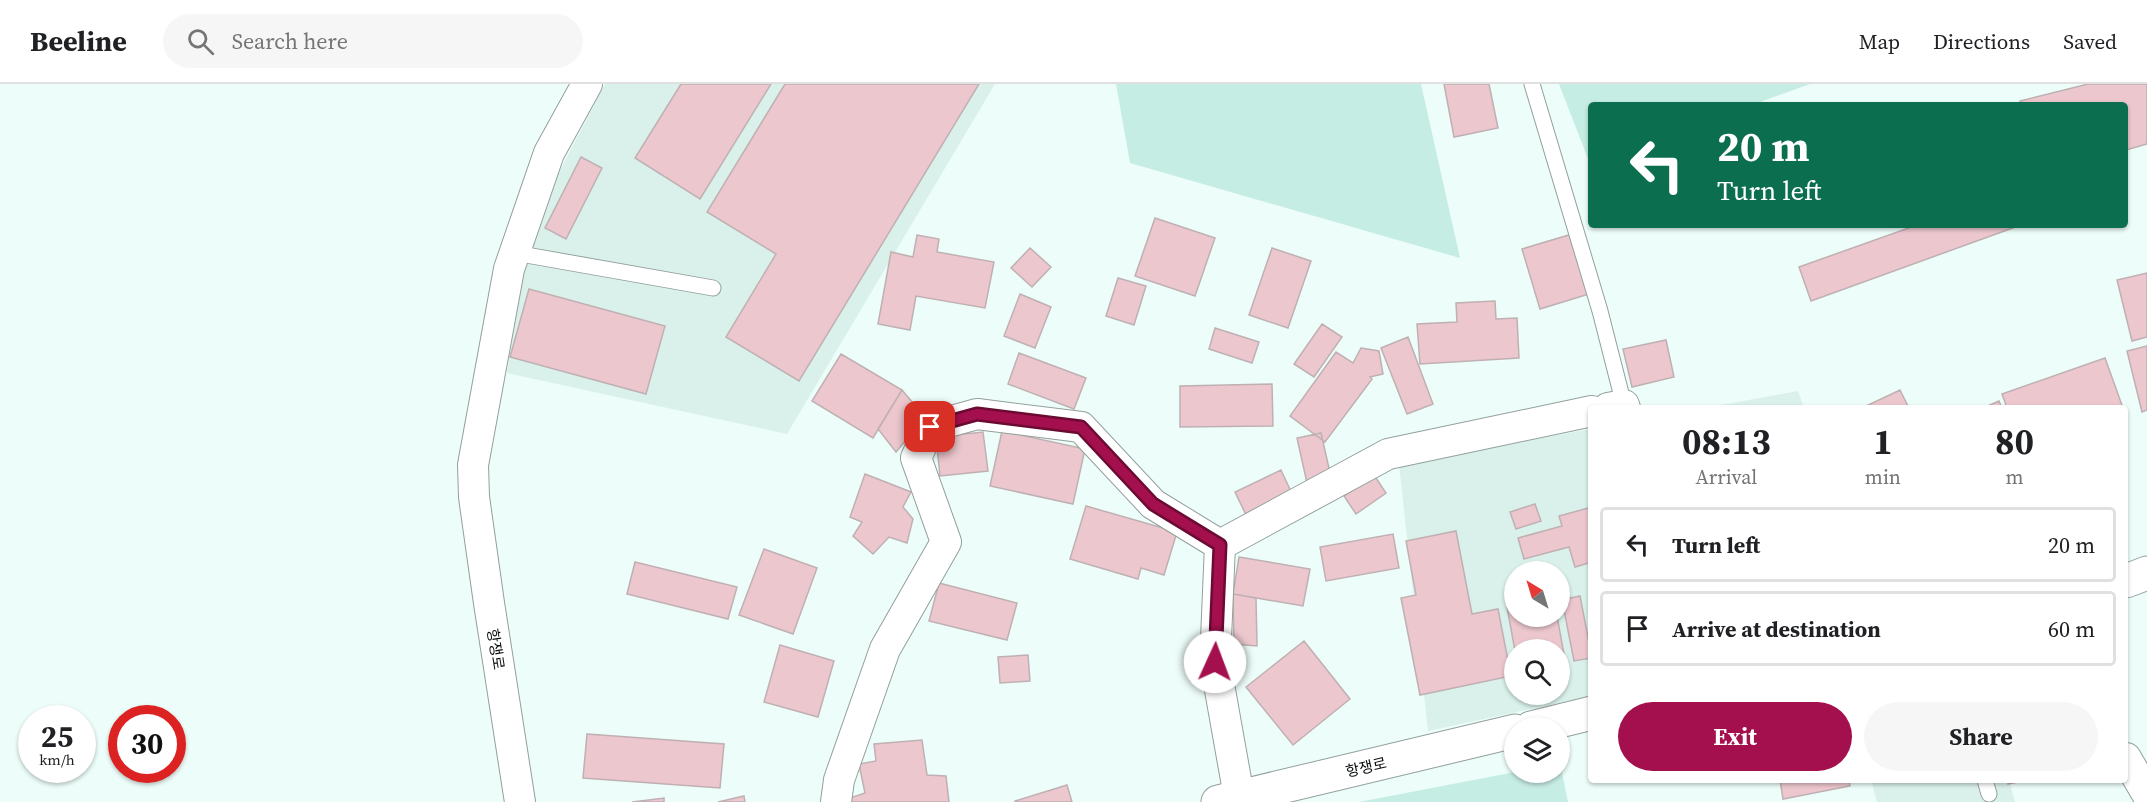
<!DOCTYPE html>
<meta charset="utf-8">
<style>
body{margin:0;font-family:"Source Serif 4","Noto Sans KR",serif;background:#f6f6f6;color:#202124;height:100vh;display:flex;flex-direction:column;font-size:22px;white-space:nowrap}
*{box-sizing:border-box;margin:0}
p{font-size:20px;color:#757577}
.icon{flex:none;width:33px;height:33px;fill:none;stroke:currentColor;stroke-width:2;stroke-linecap:round;stroke-linejoin:round}
.map{position:relative;flex:1;overflow:hidden}
.sheet{position:absolute;left:1588px;top:321px;width:540px;height:378px;display:flex;flex-direction:column;background:#fff;border-radius:6px;box-shadow:0 2px 4px #0004}
.sheet>*{flex:none}
.banner{position:absolute;left:1588px;top:18px;width:540px;height:126px;border-radius:6px;box-shadow:0 2px 4px #0004;background:#0b6e4f;color:#fff;overflow:hidden}
.needle{width:39px;rotate:322deg}
.buttons{position:absolute;left:1504px;top:477px;display:grid;gap:12px}
.buttons a{display:grid;place-items:center;width:66px;height:66px;border-radius:50%;background:#fff;box-shadow:0 2px 4px #0004;font-size:30px}
.speed{position:absolute;left:18px;top:621px;display:flex;gap:12px;font-size:30px;font-weight:700;text-align:center}
.speed>*{display:grid;place-content:center;width:78px;height:78px;border-radius:50%;background:#fff;box-shadow:0 2px 4px #0004;line-height:1}
.speed small{font-size:15px;font-weight:400}
.speed .limit{border:9px solid #d22;background:#fff;color:#111}
.pin{position:absolute;display:grid;place-items:center;width:51px;height:51px;color:#fff;margin:-26px;border-radius:12px;box-shadow:0 3px 9px #0006}
.me{position:absolute;width:66px;margin:-33px;rotate:2deg;stroke-linejoin:round;filter:drop-shadow(0 0 4px #0008)}
.turn{display:flex;align-items:center;gap:21px;height:126px;padding:0 30px;font-size:27px}
.turn .icon{width:78px;height:78px;stroke-width:2.5}
.turn b{display:block;font-size:42px;line-height:51px}
.eta{display:flex;justify-content:space-evenly;align-items:center;height:102px;text-align:center}
.eta b{font-size:36px;font-weight:700;line-height:42px}
.button{display:flex;gap:12px;margin-top:auto;padding:12px 30px}
.button a{flex:1;height:69px;border-radius:36px;background:#a40f4d;color:#fff;font-size:24px;font-weight:700;line-height:69px;text-align:center}
.button a+a{background:#f6f6f6;color:#202124}
ul{padding:0;list-style:none}
li{display:flex;align-items:center;gap:18px;height:75px;margin:0 12px 9px;padding:0 18px;border:3px solid #e0e0e0;border-radius:6px}
li div{flex:1}
li b{display:block;font-size:22px}
li em{font-style:normal}
header{display:flex;align-items:center;gap:36px;box-sizing:border-box;height:84px;padding:0 30px;background:#fff;border-bottom:2px solid #e0e0e0}
header strong{font-size:28px}
nav{display:flex;gap:33px;margin-inline-start:auto;font-size:21px}
.search{width:420px;height:54px;background:#f6f6f6;display:flex;align-items:center;gap:15px;box-sizing:border-box;padding:0 21px;border-radius:33px;color:#757577;font-size:22px}
.map>svg:first-child{display:block}
.built{fill:#daf1eb;fill-rule:evenodd}
.green{fill:#c6ede4}
.building{fill:#ecc7ce;stroke:#bfb0b3;stroke-width:1.5}
.lines{fill:none;stroke-linecap:round;stroke-linejoin:round}
.lane-casing{stroke:#92a09d;stroke-width:17}
.street-casing{stroke:#92a09d;stroke-width:32}
.secondary-casing{stroke:#92a09d;stroke-width:35}
.lane{stroke:#fff;stroke-width:15}
.street{stroke:#fff;stroke-width:30}
.secondary{stroke:#fff;stroke-width:33}
.route-casing{stroke:#6b0a32;stroke-width:15}
.route{stroke:#a40f4d;stroke-width:10}
.labels{text-anchor:middle;dominant-baseline:central;stroke-width:4.5;stroke-linejoin:round;paint-order:stroke}
.street-label{font-size:15px;fill:#080d0c;stroke:#fff}
</style>
<header>
<strong>Beeline</strong>
<div class="search"><svg class="icon" aria-label="search" viewBox="0 0 24 24"><circle cx="10" cy="10" r="6"/><path d="M15 15l6 6"/></svg>Search here</div>
<nav><a>Map</a><a>Directions</a><a>Saved</a></nav>
</header>
<div class="map">
<svg width="2147" height="718" viewBox="0 0 2147 718">
<rect width="100%" height="100%" fill="#edfdf9"/>
<!-- built -->
<path class="built" d="M605,0H995L787,350L507,289L522,188L552,102Z
M1798,307L1804,324H1705Z
M1591,345V612L1428,647L1399,380ZM1515,488H1560V532H1515ZM1515,566H1560V610H1515Z
M1871,696H2009L2015,718H1877Z"/>
<!-- green -->
<path class="green" d="M1116,0H1421L1460,174L1130,79Z
M1559,0H1810L1752,21H1592L1590,80Z
M1560,679L1568,718H1359L1515,688H1560Z"/>
<!-- building -->
<path class="building" d="M681,0H771L700,115L635,74Z
M785,0H979L799,297L726,253L776,170L707,128Z
M1444,0H1489L1498,44L1454,53Z
M2088,0H2147V60L2126,66V21H2021L2020,17Z
M581,73L602,84L566,155L545,144Z
M1155,134L1215,154L1195,212L1135,192Z
M1917,141H2021L1811,217L1799,183Z
M1572,150L1589,210L1540,225L1522,165Z
M917,151L939,155L937,168L994,178L985,224L916,212L910,246L878,240L891,168L913,173Z
M1030,164L1051,183L1032,203L1011,184Z
M1272,164L1311,177L1288,244L1249,231Z
M2147,189V253L2132,257L2117,196Z
M1118,194L1146,202L1134,241L1106,232Z
M529,205L665,242L646,310L510,273Z
M1020,210L1051,223L1035,264L1004,252Z
M1495,217L1496,235L1517,234L1519,274L1420,280L1417,240L1457,238L1456,219Z
M1322,240L1342,253L1314,293L1294,280Z
M1215,244L1259,258L1252,279L1209,265Z
M1408,253L1433,320L1407,330L1381,264Z
M1666,256L1674,293L1632,303L1623,265Z
M2147,262V326L2142,328L2127,267Z
M1361,264L1379,267L1383,290L1370,293L1372,295L1325,358L1290,332L1336,268L1353,279Z
M1019,269L1086,294L1074,325L1008,300Z
M841,270L902,306L873,354L812,317Z
M2105,274L2123,324H2007L2002,310Z
M1272,300L1273,342L1180,343V302Z
M902,306L925,333L896,368L878,345Z
M1900,306L1909,324H1862Z
M1999,317L2002,324H1983Z
M1002,347L1085,365L1073,420L990,402Z
M983,348L988,387L940,392L936,353Z
M1321,349L1331,393L1307,399L1297,354Z
M1281,386L1293,412L1247,433L1235,408Z
M865,390L911,408L903,423L913,435L907,459L889,453L873,470L853,452L862,438L850,433Z
M1374,391L1386,409L1356,430L1344,412Z
M1535,420L1541,437L1516,445L1510,428Z
M1086,422L1177,448L1164,491L1141,484L1138,495L1070,475Z
M1592,423V465H1589L1592,478L1575,483L1569,463L1524,475L1518,454L1562,442L1559,432Z
M1456,447L1472,530L1498,525L1511,592L1420,611L1401,514L1416,511L1406,457Z
M1393,450L1399,484L1326,497L1320,463Z
M764,465L817,484L793,550L739,531Z
M1239,473L1310,485L1303,522L1233,510Z
M635,478L737,503L728,535L627,510Z
M939,499L1017,519L1007,556L929,537Z
M1233,510L1256,514L1257,562L1234,560Z
M1580,512L1592,574L1574,577L1562,516Z
M1515,522V532H1557L1566,581L1560,582V566L1515,567L1507,523Z
M1304,557L1350,615L1293,661L1246,603Z
M780,561L834,577L818,633L764,618Z
M1028,571L1030,597L1000,599L998,573Z
M587,650L724,660L720,704L583,694Z
M922,656L927,691L946,692L949,718H850V714L865,709L859,680L876,677L874,660Z
M1780,696H1849L1850,702L1783,715Z
M2008,696H2027L2008,700Z
M1067,701L1072,718H1015V717Z
M744,712L745,718H718Z
M664,714V718H632Z"/>
<g class="lines">
<!-- lane casing -->
<g class="lane-casing">
<path id="lane" d="M1532,0L1600,227L1624,321
M515,169L713,204
M1985,696L1989,710"/>
</g>
<!-- street casing -->
<g class="street-casing">
<path id="street" d="M1608,324L1624,321L1625,324
M2126,674L2147,710
M520,718L489,519L474,413L473,381L509,185L549,69L587,0
M836,718L839,696L885,565L946,458L916,374L930,343L977,330L1081,343L1153,420L1220,461
M1240,718L1215,578L1220,461L1388,370L1592,327"/>
</g>
<!-- secondary casing -->
<g class="secondary-casing">
<path id="secondary" d="M2126,497L2147,489
M1531,644L1592,629
M1218,718L1515,647"/>
</g>
<!-- lane -->
<use href="#lane" class="lane"/>
<!-- street -->
<use href="#street" class="street"/>
<!-- secondary -->
<use href="#secondary" class="secondary"/>
</g>
<g class="lines">
<!-- route casing -->
<g class="route-casing">
<path id="route" d="M930,343L977,330L1081,343L1153,420L1220,461L1215,578"/>
</g>
<!-- route -->
<use href="#route" class="route"/>
</g>
<g class="labels">
<!-- street labels -->
<g class="street-label">
<text transform="translate(496 565) rotate(81)">항쟁로</text>
<text transform="translate(1366 683) rotate(-13)">항쟁로</text>
</g>
</g>
</svg>
<div class="buttons">
<a><svg class="needle" viewBox="-14 -14 28 28"><path d="M0-13l5 13h-10z" fill="#e53935"/><path d="M0 13l5-13h-10z" fill="#757577"/></svg></a>
<a><svg class="icon" aria-label="search" viewBox="0 0 24 24"><circle cx="10" cy="10" r="6"/><path d="M15 15l6 6"/></svg></a>
<a><svg class="icon" aria-label="layers" viewBox="0 0 24 24"><path d="M12 4l9 5-9 5-9-5zM3 14l9 5 9-5"/></svg></a>
</div>
<div class="speed"><div>25<small>km/h</small></div><div class="limit">30</div></div>
<div class="pin" style="left:930px;top:343px;background:#d93025"><svg class="icon" aria-label="arrive" viewBox="0 0 24 24"><path d="M6 21V4h12l-3 4 3 4H6"/></svg></div>
<svg class="me" style="left:1215px;top:578px" viewBox="-20 -20 40 40"><circle r="19" fill="#fff"/><path d="M0-13L10 11 0 6-10 11z" fill="#a40f4d"/></svg>
<div class="banner">
<div class="turn"><svg class="icon" aria-label="left" viewBox="0 0 24 24"><path d="M17 20v-9H6M10 6l-5 5 5 5"/></svg><div><b>20 m</b>Turn left</div></div>
</div>
<section class="sheet">
<div class="eta">
<div><b>08:13</b><p>Arrival</p></div>
<div><b>1</b><p>min</p></div>
<div><b>80</b><p>m</p></div>
</div>
<ul>
<li><svg class="icon" aria-label="left" viewBox="0 0 24 24"><path d="M17 20v-9H6M10 6l-5 5 5 5"/></svg><div><b>Turn left</b></div><em>20 m</em></li>
<li><svg class="icon" aria-label="arrive" viewBox="0 0 24 24"><path d="M6 21V4h12l-3 4 3 4H6"/></svg><div><b>Arrive at destination</b></div><em>60 m</em></li>
</ul>
<div class="button"><a>Exit</a><a>Share</a></div>
</section>
</div>
